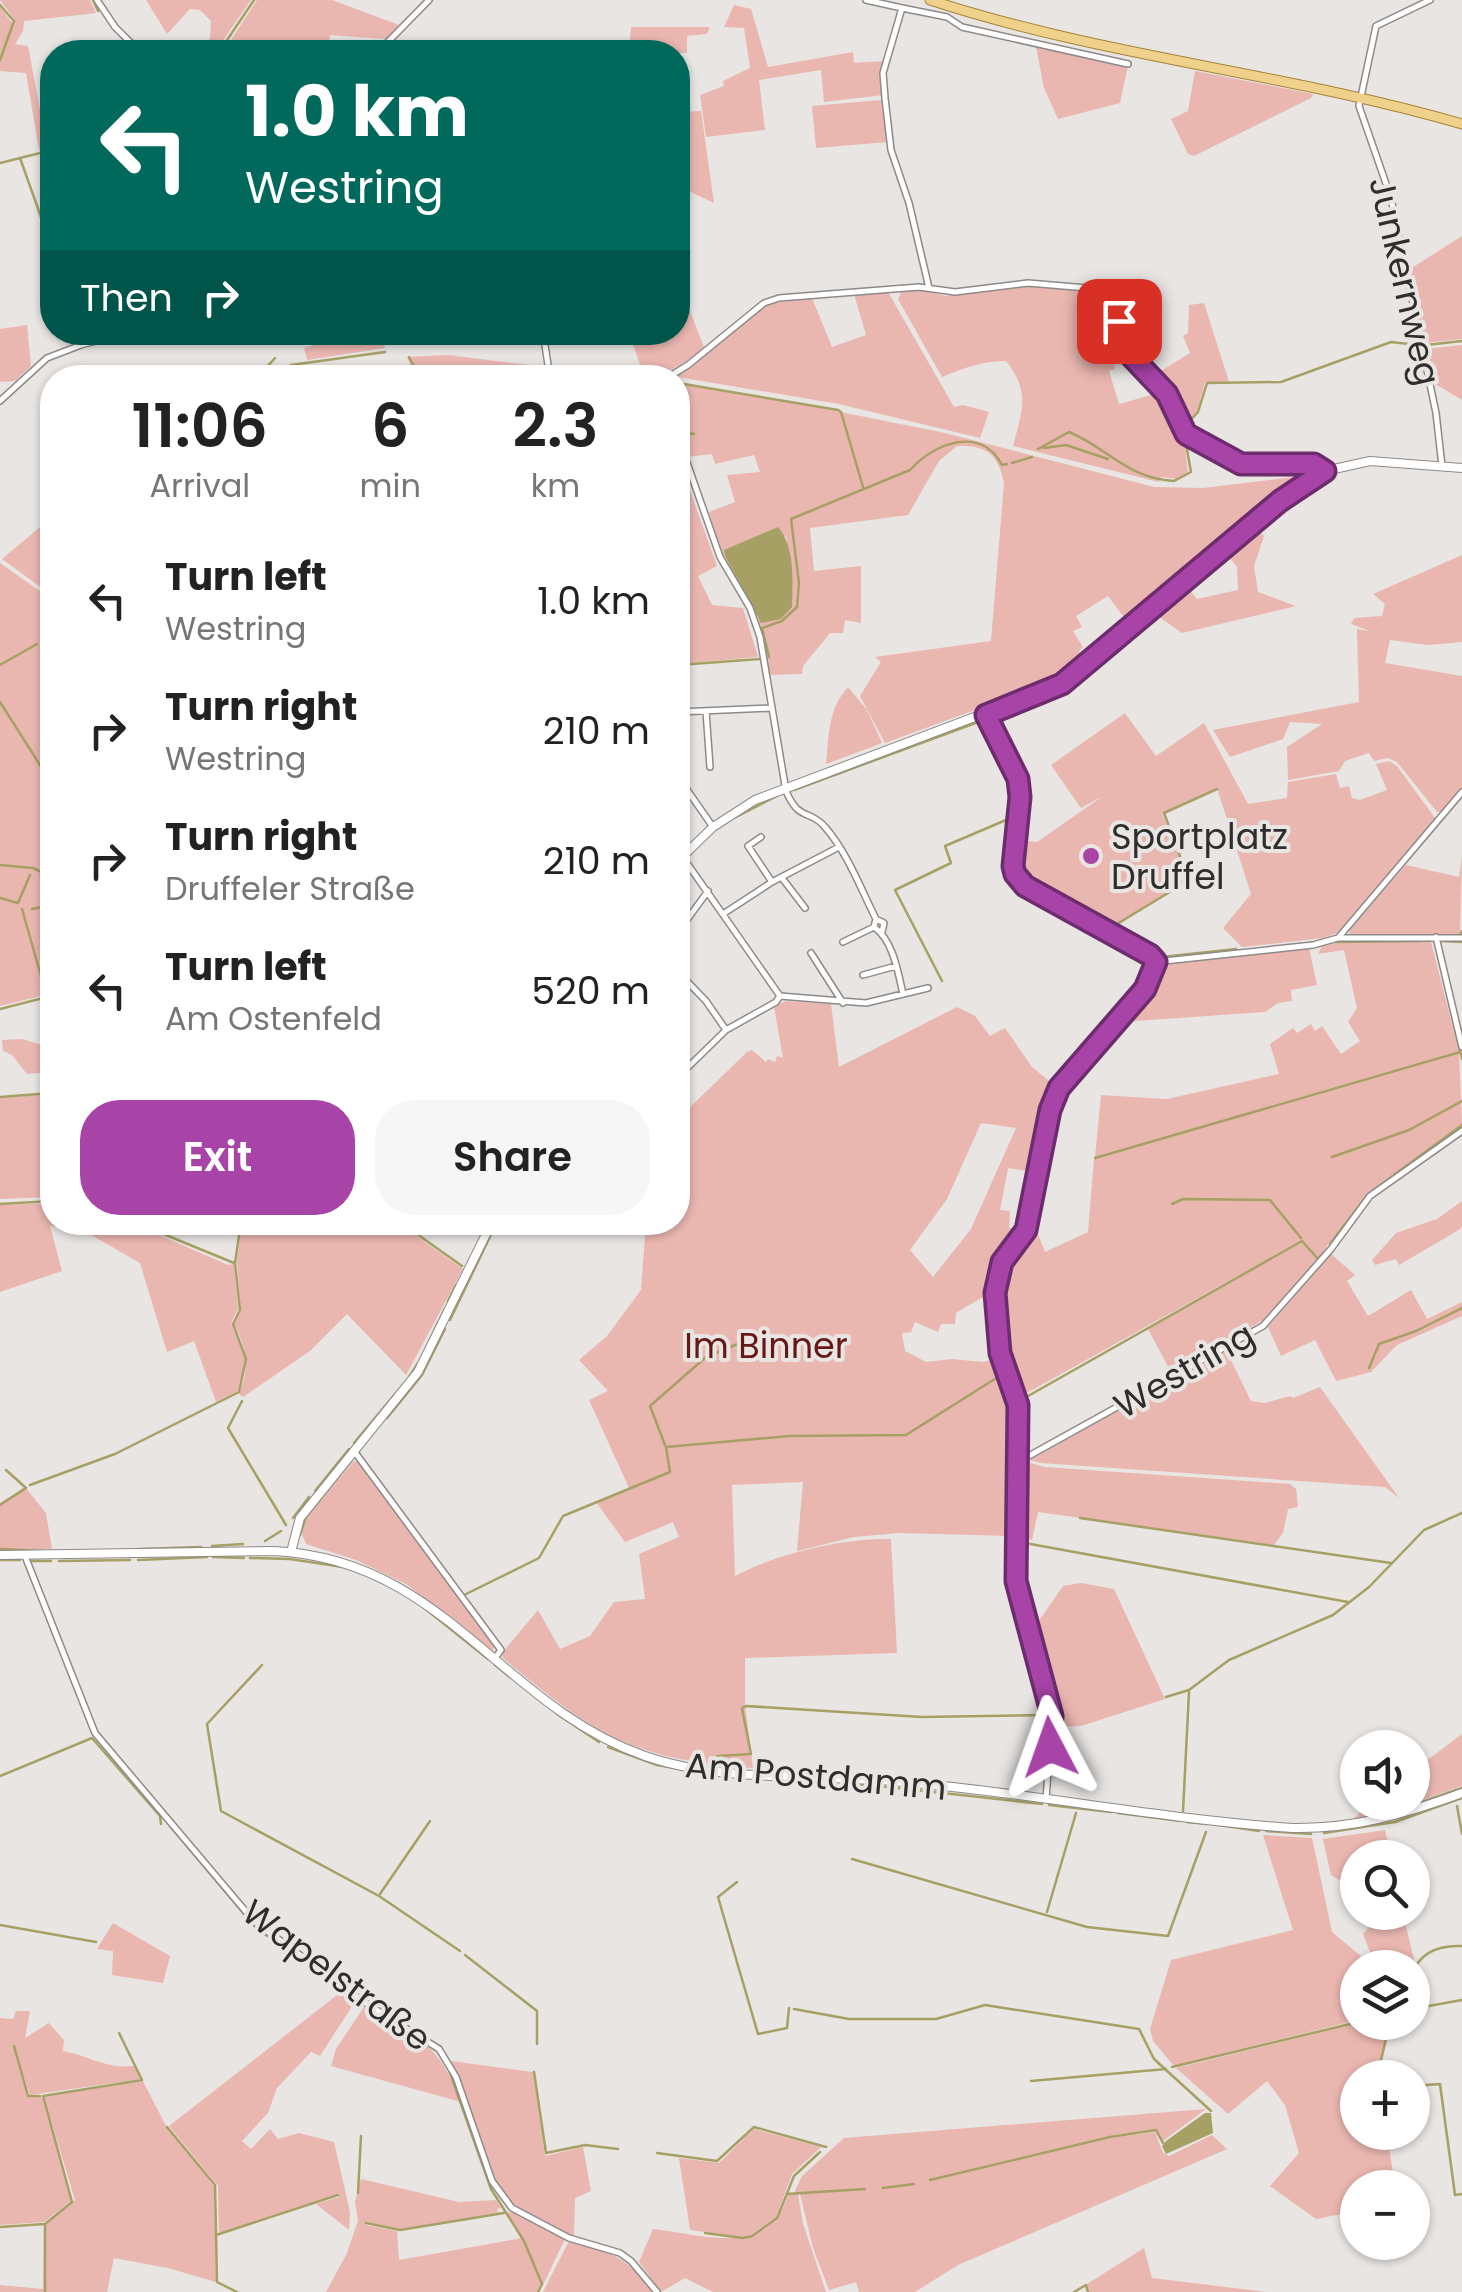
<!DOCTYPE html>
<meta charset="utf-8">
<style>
body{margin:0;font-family:Poppins,sans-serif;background:#f6f6f6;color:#222;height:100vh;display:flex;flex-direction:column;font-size:38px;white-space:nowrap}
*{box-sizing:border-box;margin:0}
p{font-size:32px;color:#767676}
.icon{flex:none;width:55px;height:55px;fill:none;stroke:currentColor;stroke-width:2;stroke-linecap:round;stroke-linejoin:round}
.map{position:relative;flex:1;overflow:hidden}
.panel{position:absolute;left:40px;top:365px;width:650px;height:870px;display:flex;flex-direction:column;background:#fff;border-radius:40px;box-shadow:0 2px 8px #0004}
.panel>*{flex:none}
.guide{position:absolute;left:40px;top:40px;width:650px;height:305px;border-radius:40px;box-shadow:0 2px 8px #0004;background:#00695c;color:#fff;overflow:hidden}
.fabs{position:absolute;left:1340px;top:1730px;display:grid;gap:20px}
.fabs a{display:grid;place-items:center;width:90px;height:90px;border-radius:50%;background:#fff;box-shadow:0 2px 8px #0004;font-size:50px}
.pin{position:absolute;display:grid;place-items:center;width:85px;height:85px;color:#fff;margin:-42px;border-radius:20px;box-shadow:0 5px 15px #0006}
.me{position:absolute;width:110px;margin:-55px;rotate:356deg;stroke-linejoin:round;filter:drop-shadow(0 0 8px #0008)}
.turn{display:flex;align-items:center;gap:35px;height:210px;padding:0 40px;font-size:45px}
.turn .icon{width:130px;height:130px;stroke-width:2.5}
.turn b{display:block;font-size:70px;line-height:85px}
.then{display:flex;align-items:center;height:95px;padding:0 40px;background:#0003;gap:20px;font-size:38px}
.eta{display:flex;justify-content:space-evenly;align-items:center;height:170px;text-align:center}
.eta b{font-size:60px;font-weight:600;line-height:70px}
.action{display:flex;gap:20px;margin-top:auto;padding:20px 40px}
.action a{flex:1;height:115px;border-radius:40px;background:#a843a8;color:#fff;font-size:40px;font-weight:600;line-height:115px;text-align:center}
.action a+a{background:#f6f6f6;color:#222}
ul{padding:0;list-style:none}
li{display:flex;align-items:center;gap:30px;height:130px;padding:0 40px}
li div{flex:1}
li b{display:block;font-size:38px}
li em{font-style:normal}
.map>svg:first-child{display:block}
.green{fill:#eab6b0;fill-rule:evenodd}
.water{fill:#a6a064}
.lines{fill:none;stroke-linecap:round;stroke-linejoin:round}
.stream{stroke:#a6a064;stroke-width:2.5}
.street-casing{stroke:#8d8a88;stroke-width:8}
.secondary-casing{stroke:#8d8a88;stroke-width:10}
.primary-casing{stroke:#a58437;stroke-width:11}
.street{stroke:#fff;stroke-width:5}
.secondary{stroke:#fff;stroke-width:8}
.primary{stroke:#efd18b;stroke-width:9}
.route-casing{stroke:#6d2c6d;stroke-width:25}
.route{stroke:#a843a8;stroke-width:18}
.poi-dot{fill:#a843a8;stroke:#e8e5e3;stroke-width:4}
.labels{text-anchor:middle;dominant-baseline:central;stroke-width:8;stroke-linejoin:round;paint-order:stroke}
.street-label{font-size:35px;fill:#2f2e2d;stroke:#e8e5e3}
.poi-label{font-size:35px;fill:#2f2e2d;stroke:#e8e5e3;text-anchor:start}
.park-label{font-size:35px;fill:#661817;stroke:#e8e5e3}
</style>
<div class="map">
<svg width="1462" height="2292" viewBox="0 0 1462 2292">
<rect width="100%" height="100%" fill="#e8e5e3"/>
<!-- green -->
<path class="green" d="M0,0H90L96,13L24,21L23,31L15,44L28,46L47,147L39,150L26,73L0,71V7L12,23L15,20Z
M146,0H251L215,52L205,45L210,38L211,21L200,10L190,9L167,34Z
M257,0H332L399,25L386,39L330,35L327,52L224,51Z
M734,5L751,9L768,67L853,52L854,63L884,61L883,95L824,102L821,70L759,80L765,130L706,137L700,95L724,86L723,81L750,68L744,28L724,27Z
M631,27H710L707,34L687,36V53L629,52Z
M1036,47L1128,65L1120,103L1058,119L1044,88Z
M678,68H687L689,82L681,112L701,111L714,203L678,186Z
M1195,71L1313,94L1311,98L1194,156L1188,154L1171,119L1188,111Z
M881,100L888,142L816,148L812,106Z
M1462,236V339L1425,343L1410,269Z
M678,280L704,347C685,363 669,376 643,373L629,333L678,332Z
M1036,286L1099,291L1109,296L1124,344L1110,348L1115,369L1109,371L1119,404L1162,392L1185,445L1188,473L1177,479L1161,477L1159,482L1013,446C1022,411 1031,392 1006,361C982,361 964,368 942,377L898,299L902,291L919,290L946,296L997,287Z
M888,292L954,407L963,405L989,412L980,438L839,404L672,376L698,361L767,304L812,298L832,347L866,335L854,294Z
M1204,303L1229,382H1205L1197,412L1182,426L1169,394L1153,376L1190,353L1183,336L1188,333L1189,305Z
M27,325L31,366L15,381L0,382V329Z
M382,333L385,348L307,360L304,348L357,333Z
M1462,345V400L1432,382L1426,349Z
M448,355L545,367L547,377H523L528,374L416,377L407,357Z
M678,384L756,395L945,433L1154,487L1203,488L1302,476L1128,623L1108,596L1076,616L1082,627L1073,631L1083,647L1079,651L1084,660L1048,685L985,709L983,707L885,743L860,696L881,662L875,657L991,641L1004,483C998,454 987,445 957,446L939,461L908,515L810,528L814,571L861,566V623L845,620L843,633H830L803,666L802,674L770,675L760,627L721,555L709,512L735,502L727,475L760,472L754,455L715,464L712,454L687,457L678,433ZM786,536L793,591L758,620L747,593L725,556Z
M678,457L717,566L698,576L712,605L743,608L758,657L678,664Z
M52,517V585L46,591L2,559Z
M1258,530L1264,536L1254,566L1258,592L1296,606L1182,633L1158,616L1187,587L1197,599L1238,590L1237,567L1226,553Z
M1462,555V642L1428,645L1390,640L1385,663L1462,676V788L1441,812H1437L1397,762L1388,758L1374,761L1369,753L1345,761L1339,771L1288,780L1287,747L1322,724L1290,722L1283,739L1230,757L1213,730L1359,702L1357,629L1370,631L1351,624L1354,618L1382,616L1385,604L1373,594Z
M0,563L44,594V637L52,670V993L48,994L23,911L45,995L0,1006Z
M848,687L867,710L882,743L826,764C829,735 828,709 848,687Z
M1125,713L1156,756L1204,723L1248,804L1287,798L1288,782L1336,774L1340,788L1349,786L1352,798L1360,800L1387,790L1376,764L1389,761L1397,766L1435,818L1392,875L1337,933L1323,938L1242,947L1223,928L1251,894L1217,788L1162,813L1186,875L1178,886L1111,930L1096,919L1099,915L1017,871L1021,840L1037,842L1103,796L1081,808L1051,765Z
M1462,856L1460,935H1350L1349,930L1406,865L1459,877Z
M1343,942H1431L1459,1051L1095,1157L1101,1095L1167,1099L1279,1074L1270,1044L1293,1028L1297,1033L1311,1024L1315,1031L1322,1026L1341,1054L1360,1041L1348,1022L1357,1008L1344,950L1318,954L1322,946Z
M1309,948L1317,985L1291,990L1292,1001L1278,1003L1265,1012L1121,1022C1135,1006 1151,976 1167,964Z
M786,1001L831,1004L839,1067L957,1007L975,1016L990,1036L1005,1028L1032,1067L1048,1080L1052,1087L1035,1172L1008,1168L1000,1210L1010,1211L1009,1228L1022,1230C1009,1254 995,1269 993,1297L981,1298L956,1313L955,1324H941L938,1332L915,1322L911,1332L902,1333L905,1351L926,1362L952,1359L983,1362L1004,1357L997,1292L1001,1269L1031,1217L1045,1252L1088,1232L1094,1159L1459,1053L1462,1124L1367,1193L1318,1258L1302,1240L1014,1400L1011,1536L899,1533L854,1537L797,1551L803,1482L732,1485L735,1576C778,1553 843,1538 891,1539L897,1653L745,1658V1705L753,1768C633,1760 593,1734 503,1658V1652L538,1610L560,1649L590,1636L614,1602L645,1599L639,1554L679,1537L673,1522L625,1542L596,1502L629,1488L589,1400L608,1391L579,1360L607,1336L641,1290L646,1223L678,1222V1130L682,1122L678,1119L747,1052L752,1050L766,1062L768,1059L775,1062L777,1056L783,1058L774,1007ZM981,1123L1016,1128L971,1229L933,1277L910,1250L947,1199Z
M22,1039L52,1048V1072L27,1074L12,1055L3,1051L2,1040Z
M52,1094V1197L0,1199V1098Z
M1462,1201V1227L1457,1231L1399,1265L1396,1259L1375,1265L1372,1260L1396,1233L1437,1219Z
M52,1203V1222L132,1223L228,1265L234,1264L238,1309L231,1323L245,1359L238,1391L216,1402L194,1341L167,1352L140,1263L86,1232L50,1226L62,1271L0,1292V1205Z
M242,1223H398L463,1269L406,1375L347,1314L310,1351L243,1397L239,1394C250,1367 247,1349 234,1324L241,1310L237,1261Z
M1302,1242L1317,1260L1265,1319L1172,1374L1148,1329Z
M1331,1254L1355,1275L1347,1281L1368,1316L1411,1290L1427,1319L1462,1302V1316L1397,1345L1371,1372L1336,1381L1315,1340L1281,1356L1268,1327Z
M1226,1350L1251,1401L1265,1403L1290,1396L1293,1398L1320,1387L1399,1498L1385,1487L1041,1463L1030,1460Z
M354,1461L359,1462L494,1645L493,1651L406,1584L356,1560L306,1544L302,1534L307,1517Z
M1027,1462L1045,1467L1290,1484L1296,1489L1298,1507L1288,1509L1283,1533L1274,1545L1038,1512L1032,1540L1019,1538V1471Z
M25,1487L46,1513L52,1549H0V1503Z
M1081,1583L1114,1589L1165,1699L1081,1726L1056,1727V1716L1032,1631L1063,1586Z
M1462,1734V1786L1386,1813L1353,1820L1369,1803L1412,1802L1413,1771Z
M1385,1830L1391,1857L1358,1858L1357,1879H1347L1344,1883L1331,1875L1323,1839Z
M1263,1835L1312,1838L1332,1932L1374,1967L1358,1968L1357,2020L1174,2066L1153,2041L1150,2029L1171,1960L1293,1930Z
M1382,1913H1403L1415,1964L1413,1971L1412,1968L1376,1967L1363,1934Z
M113,1923L170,1956L163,1983L112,1975L113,1951L97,1949Z
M341,1992L350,1998L351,2008L320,2056L311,2052L277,2088L268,2113L242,2141L251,2149L270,2129L278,2139L299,2133L334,2142L350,2212L349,2230L316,2204L339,2197L338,2194L219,2233L218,2186L169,2126Z
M364,2007C417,2037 438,2041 461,2102L331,2066L336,2049Z
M16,2011H30L25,2038L49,2023L64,2040L63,2051C89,2056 106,2069 134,2066L141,2079L30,2095L13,2045L27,2097H42L72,2200L44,2222L0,2225V2018L13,2019Z
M1361,2022L1389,2023L1381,2060V2077L1358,2078V2132L1387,2133L1395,2187L1358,2188L1357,2211L1316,2219L1270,2186L1299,2153L1285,2105L1267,2081L1228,2114L1176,2068Z
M451,2061L533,2072L545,2156L583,2147L591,2191L575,2198L574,2237L523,2213L499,2189Z
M143,2081L166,2126L214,2186L216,2282L168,2268L114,2258L107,2292H0V2285L43,2289L44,2226L75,2200L44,2097Z
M1206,2109L1163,2141L1156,2129L1110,2136L930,2179V2181L1111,2138L1155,2132L1163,2153L1169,2156L1212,2135L1227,2149L958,2265L915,2292H859L856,2282L829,2290L813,2248L800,2194L866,2189L794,2193L802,2176L844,2138Z
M754,2129L821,2147L792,2174L776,2217L752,2234L743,2237L690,2230L679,2158L719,2163Z
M361,2179L459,2202L496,2200L501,2208L497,2209L498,2213L401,2229L367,2222L365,2225L397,2231L399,2260L522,2238L541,2283L537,2292H326L347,2253L358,2221L355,2202Z
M798,2194L803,2224L826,2292H713L685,2278L661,2292L639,2262L653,2229C705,2235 767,2258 788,2195Z
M511,2212L565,2239L543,2285L525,2241L507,2213Z
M569,2241C610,2251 627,2257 653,2292H543Z
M1144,2248L1152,2278L1267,2292H1089L1087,2284Z"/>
<!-- water -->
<path class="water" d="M778,527C795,546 793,582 792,607L781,619L761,623L725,556L724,550Z
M1205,2113H1211L1213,2133L1166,2154L1162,2146L1166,2141Z"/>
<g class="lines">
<!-- stream -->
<path class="stream" d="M93,0L98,11
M0,5L14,21L0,60
M219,52L254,0
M20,158L52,248
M0,163L52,150
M1426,345L1462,341
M409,357L420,378
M291,365L385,352
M265,369L275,358
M260,378L262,375
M553,378L551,368H554L638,377
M678,383L838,410L841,412L863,487
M1185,426L1198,412L1207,383L1281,382L1391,342L1417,345
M678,432L694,434
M1044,448L1066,445L1108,459
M1038,449L1069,432C1108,448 1128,479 1174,481L1191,472L1186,444L1180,431
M1012,463L1032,457
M769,657L762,628L782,621L797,607L799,583L791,519L910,470C934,443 981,425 1002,465L1007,464
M0,665L37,644
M678,665L760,659
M0,702L52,784
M993,717L1059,693L1079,678
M1217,789L1164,813L1187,875L1178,887L1117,924L1123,937L1162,957L1236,949
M794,790L981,721
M736,817L779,795
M0,865L33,868L52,877
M0,898L18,903L30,875
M22,909L47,997L52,995
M32,909L52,905
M1460,935L1462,931
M1441,941L1462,942
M1334,942L1420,941
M1436,946L1462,1059
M942,981L895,890L951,863L945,846L1013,817
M0,1009L47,997
M0,1097L52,1093
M1332,1157L1409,1130L1462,1101
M1095,1158L1460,1052
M0,1204L52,1201
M1172,1204L1183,1199L1270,1200L1301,1238
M134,1222L234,1263
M400,1222L462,1266
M1330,1244L1368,1194L1462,1125
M448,1301L456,1285
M441,1317L444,1310
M450,1320L497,1222
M429,1342L438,1322
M1369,1368L1379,1344L1416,1331L1462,1308
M409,1377L418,1363
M242,1401L228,1428L286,1525
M387,1418L422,1375L445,1329
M354,1443L396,1393
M665,1445L650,1406L706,1357L740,1343
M6,1470L26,1488
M30,1485L115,1454L239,1392L246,1359L233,1324L240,1310L235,1263L241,1222
M315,1491L349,1449
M0,1505L26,1488
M293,1518L309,1497
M1080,1518L1391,1563
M300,1535L306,1517L352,1460
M265,1541L281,1531
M1025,1543L1348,1602
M212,1546L243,1544
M0,1549L44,1551
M139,1549L201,1547
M213,1557L244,1558
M250,1558L290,1559L343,1567
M0,1560H20
M138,1560L207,1557
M31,1561H51
M59,1561L130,1560
M464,1595L539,1558L563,1516L670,1472L666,1447L789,1436L906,1435L1009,1370L1021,1400L1302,1241L1318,1259L1327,1249
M423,1607L488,1659
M262,1665L207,1724L221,1811L379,1896L460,1951
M495,1665L510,1677
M1166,1697L1189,1690L1229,1660L1333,1615L1369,1587L1424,1530L1462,1513
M557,1714L599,1742
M608,1747L657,1765L697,1772
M715,1764L718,1756L751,1754L742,1708L746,1706L922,1717L1048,1715L1015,1598L1012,1543
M0,1776L92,1738L160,1816L161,1824
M841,1783L866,1785
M870,1785L1042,1804
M1049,1805L1111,1812
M1457,1806L1462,1834
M1402,1809L1462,1788
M1183,1811L1189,1692
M1118,1813L1181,1821
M1187,1822L1207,1824
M1219,1825L1259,1831
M170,1826L255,1927L346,1993
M1266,1831L1311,1834
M1324,1833L1395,1822L1462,1798
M852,1859L1087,1927L1168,1936L1206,1832
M737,1882L718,1897L758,2034L787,2028L789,2008
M380,1894L430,1821
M1047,1912L1076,1813
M0,1925L96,1942
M465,1955L537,2011V2044
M1412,1974C1420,1952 1440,1945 1462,1946
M794,2009L849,2019H936L985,2005L1139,2029L1154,2059L1211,2111
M1412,2009L1462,2000
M14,2046L28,2096H40
M1172,2067L1358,2022
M449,2070L491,2189L524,2241L542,2284L538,2292
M534,2072L546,2153L585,2145L618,2149
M1382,2078L1381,2060L1390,2022
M1031,2081L1166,2069
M1412,2086L1440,2084L1455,2195L1462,2194
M167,2127L215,2185L217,2282L237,2292
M657,2153L717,2161L754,2127L826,2147
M930,2180L1110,2137L1156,2130L1163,2143
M883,2188L914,2184
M358,2193L361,2136
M787,2194L865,2189
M366,2223L400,2230L504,2213
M0,2227L45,2224L72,2202L43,2096L142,2080L119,2033
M705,2233L743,2238L752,2236L777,2218L794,2176L820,2152
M216,2235L338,2195
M45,2292V2225
M1074,2292L1086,2285L1088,2292"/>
<!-- street casing -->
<g class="street-casing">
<path id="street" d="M97,0L115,27L140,52
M866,0L902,8L883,73L885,98L891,150L909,203L929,288
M1430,0L1376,26L1359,106L1391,198L1436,413L1442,466
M902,8L947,17L962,27L1128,64
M378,52L429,0
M543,332L550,378
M667,378L688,365L764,303L779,298L919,287L955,292L1028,283L1099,289L1112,293L1131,356L1167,394L1186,433L1241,464L1314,463L1325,471
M0,401L47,358L81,345L130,332
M678,437L720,557L750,608L760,637L786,791C799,822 810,809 825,827C847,852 861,889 876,919L874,927C893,940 898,972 903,994
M706,711L710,767
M678,712L772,708
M986,715L1018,779L1015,875L1025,886L1149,955L1155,962L1313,945L1338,938H1462
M678,784H683L713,827
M761,837L748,846L772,882
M682,856L780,996
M782,878L805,908
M723,914L772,882L837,848
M876,919L884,923L882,932
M678,932L708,891
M1436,937L1462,1047
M1338,938L1462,792
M843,942L874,927
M811,953L843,1003
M678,972L706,1001L726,1030
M863,975L896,966
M780,996L866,1003L928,988
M678,1077L726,1030L776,1002L780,996
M354,1451L501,1650L495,1658
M1018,1462L1263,1326L1331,1249L1370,1196L1462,1131
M25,1556L95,1733L248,1914L259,1925L361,2000L439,2049L456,2077L492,2181L512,2208L569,2238L620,2253L631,2261L657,2292
M1046,1799L1052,1717L1016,1581L1018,1412L1000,1353L995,1293L1002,1263L1026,1229L1051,1110L1059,1088L1145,989L1155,962"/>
</g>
<!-- secondary casing -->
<g class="secondary-casing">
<path id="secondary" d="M678,861L713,827L755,800L1062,684L1279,501L1325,471L1370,461L1462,468
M291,1552L300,1518L418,1372L492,1222
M0,1555L274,1551C444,1559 501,1706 645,1756C720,1782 814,1775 893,1781C1027,1792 1159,1819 1293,1828C1353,1829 1405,1814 1462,1793"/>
</g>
<!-- primary casing -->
<g class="primary-casing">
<path id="primary" d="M930,0C1104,57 1287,73 1462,124"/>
</g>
<!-- street -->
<use href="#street" class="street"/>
<!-- secondary -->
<use href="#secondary" class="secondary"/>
<!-- primary -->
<use href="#primary" class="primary"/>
</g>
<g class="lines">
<!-- route casing -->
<g class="route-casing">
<path id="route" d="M1050,1747L1052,1716L1016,1581L1018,1405L1000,1353L995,1293L1002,1262L1026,1230L1050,1110L1059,1088L1145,989L1156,962L1150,955L1025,886L1015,874L1013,866L1020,797L1018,779L986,715L1062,684L1280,501L1325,471L1314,464H1241L1186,434L1167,394L1131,356L1119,321"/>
</g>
<!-- route -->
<use href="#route" class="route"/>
</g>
<!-- markers -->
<circle class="poi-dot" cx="1091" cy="856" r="10"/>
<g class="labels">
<!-- street labels -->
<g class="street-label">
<text transform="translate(1405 281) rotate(77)">Junkernweg</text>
<text transform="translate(1184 1370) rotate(-30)">Westring</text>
<text transform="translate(816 1776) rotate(5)">Am Postdamm</text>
<text transform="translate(337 1975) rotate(37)">Wapelstraße</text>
</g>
<!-- poi labels -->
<g class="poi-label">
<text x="1111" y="836">Sportplatz<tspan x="1111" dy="40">Druffel</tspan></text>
</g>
<!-- park labels -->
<g class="park-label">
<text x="766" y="1345">Im Binner</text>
</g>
</g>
</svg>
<div class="fabs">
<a><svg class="icon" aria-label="sound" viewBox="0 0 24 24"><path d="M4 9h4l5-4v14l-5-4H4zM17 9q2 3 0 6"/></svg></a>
<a><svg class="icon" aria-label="search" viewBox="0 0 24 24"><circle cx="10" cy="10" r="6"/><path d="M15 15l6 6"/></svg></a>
<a><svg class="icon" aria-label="layers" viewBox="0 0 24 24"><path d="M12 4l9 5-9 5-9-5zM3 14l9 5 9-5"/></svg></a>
<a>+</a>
<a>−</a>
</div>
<div class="pin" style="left:1119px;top:321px;background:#d93025"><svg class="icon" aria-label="arrive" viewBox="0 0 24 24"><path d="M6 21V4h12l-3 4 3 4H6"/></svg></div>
<svg class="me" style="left:1050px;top:1747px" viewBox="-20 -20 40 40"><path d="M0-17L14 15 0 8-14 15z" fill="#a843a8" stroke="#fff" stroke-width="4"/></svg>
<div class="guide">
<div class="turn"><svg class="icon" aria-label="left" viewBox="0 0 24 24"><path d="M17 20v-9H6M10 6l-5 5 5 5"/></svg><div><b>1.0 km</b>Westring</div></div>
<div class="then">Then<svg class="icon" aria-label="right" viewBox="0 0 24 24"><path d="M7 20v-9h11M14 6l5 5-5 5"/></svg></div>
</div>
<section class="panel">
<div class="eta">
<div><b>11:06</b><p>Arrival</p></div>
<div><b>6</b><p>min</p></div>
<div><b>2.3</b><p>km</p></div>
</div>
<ul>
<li><svg class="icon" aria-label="left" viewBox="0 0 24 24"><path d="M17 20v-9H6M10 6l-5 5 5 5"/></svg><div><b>Turn left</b><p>Westring</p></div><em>1.0 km</em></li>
<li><svg class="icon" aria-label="right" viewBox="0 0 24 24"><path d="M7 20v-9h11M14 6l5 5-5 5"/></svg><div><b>Turn right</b><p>Westring</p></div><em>210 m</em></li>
<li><svg class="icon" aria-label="right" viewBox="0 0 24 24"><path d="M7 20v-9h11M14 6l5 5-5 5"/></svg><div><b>Turn right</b><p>Druffeler Straße</p></div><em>210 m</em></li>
<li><svg class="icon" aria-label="left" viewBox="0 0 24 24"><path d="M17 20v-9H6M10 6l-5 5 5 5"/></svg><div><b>Turn left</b><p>Am Ostenfeld</p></div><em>520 m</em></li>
</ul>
<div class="action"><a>Exit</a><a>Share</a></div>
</section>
</div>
